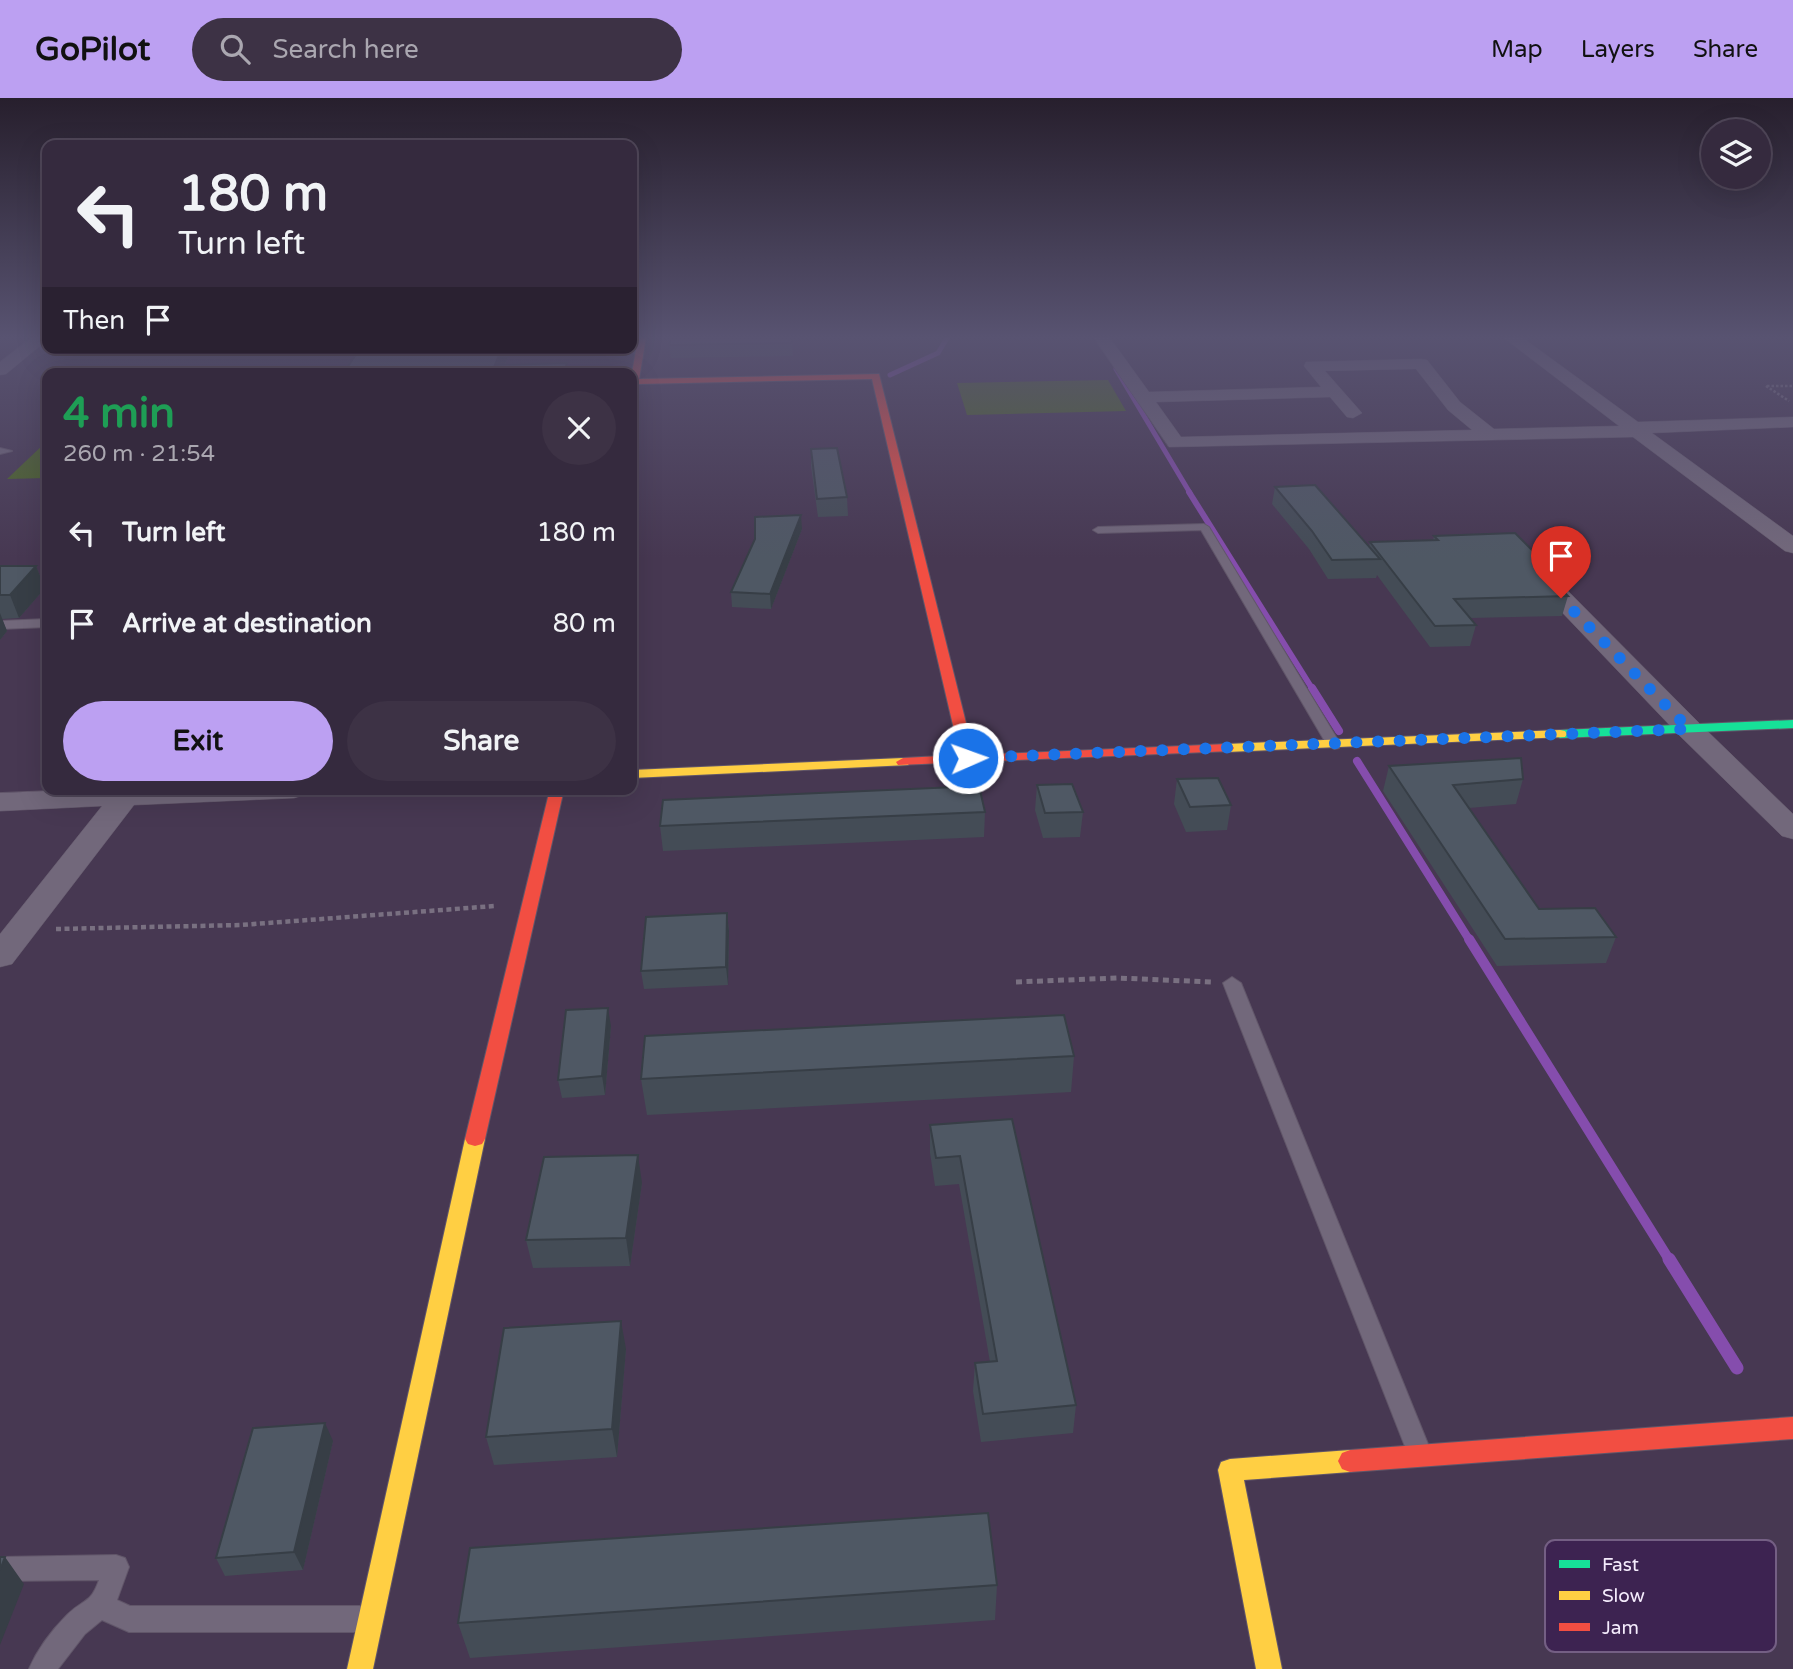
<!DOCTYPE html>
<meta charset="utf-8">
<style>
body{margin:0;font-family:"Varela Round",sans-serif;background:#3d3245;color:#f1f3f6;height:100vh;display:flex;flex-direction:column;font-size:26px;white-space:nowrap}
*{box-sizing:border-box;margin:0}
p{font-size:23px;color:#aaa7b0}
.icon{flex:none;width:38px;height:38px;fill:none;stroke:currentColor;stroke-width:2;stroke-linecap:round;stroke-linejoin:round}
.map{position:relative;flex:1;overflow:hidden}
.panel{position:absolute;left:42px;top:270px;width:595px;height:427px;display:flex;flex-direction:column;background:#352a3e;border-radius:14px;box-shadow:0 7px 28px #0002,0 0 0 2px #4f4658}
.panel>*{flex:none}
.guide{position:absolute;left:42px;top:42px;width:595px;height:214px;border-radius:14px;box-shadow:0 7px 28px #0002,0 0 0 2px #4f4658;background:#352a3e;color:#f1f3f6;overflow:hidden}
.controls{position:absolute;left:1701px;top:21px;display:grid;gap:14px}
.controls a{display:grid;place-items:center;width:70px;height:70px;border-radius:50%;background:#352a3e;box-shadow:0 7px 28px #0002,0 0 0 2px #4f4658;font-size:35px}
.pin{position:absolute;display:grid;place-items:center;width:60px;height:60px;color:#fff;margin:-72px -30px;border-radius:50% 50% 50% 0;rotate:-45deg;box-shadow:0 0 7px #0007}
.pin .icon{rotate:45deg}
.me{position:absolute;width:77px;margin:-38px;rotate:88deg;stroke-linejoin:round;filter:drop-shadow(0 0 5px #0008)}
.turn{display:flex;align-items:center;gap:24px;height:147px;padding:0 21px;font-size:32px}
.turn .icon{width:91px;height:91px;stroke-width:2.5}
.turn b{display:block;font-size:49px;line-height:60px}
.then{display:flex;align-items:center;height:66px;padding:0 21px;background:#0003;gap:14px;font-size:26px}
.round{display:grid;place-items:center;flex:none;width:74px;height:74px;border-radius:37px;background:#3d3245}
.headline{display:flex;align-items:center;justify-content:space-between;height:119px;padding:0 21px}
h1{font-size:42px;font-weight:700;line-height:52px;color:#1e9e55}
.cta{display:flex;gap:14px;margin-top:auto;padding:14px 21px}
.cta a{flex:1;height:80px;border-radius:42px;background:#bca0f2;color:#111;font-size:28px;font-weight:700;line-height:80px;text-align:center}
.cta a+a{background:#3d3245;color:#f1f3f6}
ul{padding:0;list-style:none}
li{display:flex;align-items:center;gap:21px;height:91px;padding:0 21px}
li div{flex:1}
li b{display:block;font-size:26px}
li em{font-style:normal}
header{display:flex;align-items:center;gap:42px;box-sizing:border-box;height:98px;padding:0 35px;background:#bca0f2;color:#111}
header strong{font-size:33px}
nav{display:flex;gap:38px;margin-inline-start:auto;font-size:24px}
.search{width:490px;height:63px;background:#3d3245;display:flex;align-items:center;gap:18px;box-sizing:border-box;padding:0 24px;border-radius:38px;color:#aaa7b0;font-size:26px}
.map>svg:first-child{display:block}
.green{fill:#4c6622}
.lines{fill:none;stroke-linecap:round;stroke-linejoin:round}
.stream-far4{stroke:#854dad;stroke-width:5}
.stream-far3{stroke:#854dad;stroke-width:6}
.stream-far2{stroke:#854dad;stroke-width:8}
.stream-far1{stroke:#854dad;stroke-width:10}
.stream{stroke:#854dad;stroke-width:13}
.lane-casing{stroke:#615669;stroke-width:2}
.street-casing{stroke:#615669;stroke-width:1}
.fast-casing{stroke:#615669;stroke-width:2}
.slow-casing{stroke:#615669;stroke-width:2}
.jam-casing{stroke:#615669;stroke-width:2}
.path-far2{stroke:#797081;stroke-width:2.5;stroke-dasharray:2.5 2;stroke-linecap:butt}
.path-far1{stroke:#797081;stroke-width:4.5;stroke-dasharray:5 3.5;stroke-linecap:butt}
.path{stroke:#797081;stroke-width:5;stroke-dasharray:6 4.5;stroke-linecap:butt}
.lane{fill:#72687b;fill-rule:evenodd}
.street{fill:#72687b;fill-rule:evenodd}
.fast{fill:#16e098;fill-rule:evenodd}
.slow{fill:#ffcf43;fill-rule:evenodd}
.jam{fill:#f24e42;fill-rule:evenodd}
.wall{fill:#444c56}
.shaded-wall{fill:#373e46}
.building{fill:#4f5864;stroke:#373e46;stroke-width:2}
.route{stroke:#1a73e8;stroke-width:12;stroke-dasharray:0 21.6}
.key{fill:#3d2351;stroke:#745f84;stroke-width:2}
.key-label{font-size:19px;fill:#f4ebfc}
</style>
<header>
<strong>GoPilot</strong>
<div class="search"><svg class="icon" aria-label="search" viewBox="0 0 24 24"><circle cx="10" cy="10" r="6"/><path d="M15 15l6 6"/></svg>Search here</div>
<nav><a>Map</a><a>Layers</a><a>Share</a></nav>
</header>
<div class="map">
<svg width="1793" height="1571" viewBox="0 0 1793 1571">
<rect width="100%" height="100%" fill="#473852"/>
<!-- green -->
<path class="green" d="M1108,282L1126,313L967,317L957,285Z
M47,343V380L7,381Z"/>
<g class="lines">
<!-- stream-far4 -->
<path class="stream-far4" d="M1116,271L1190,395
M890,277L938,255L947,240"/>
<!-- stream-far3 -->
<path class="stream-far3" d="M1189,394L1313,592"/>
<!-- stream-far2 -->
<path class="stream-far2" d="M1312,590L1339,633
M1357,663L1470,843"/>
<!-- stream-far1 -->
<path class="stream-far1" d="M1469,841L1670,1163"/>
<!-- stream -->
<path class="stream" d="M1669,1161L1737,1270"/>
<!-- lane casing -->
<g class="lane-casing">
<path id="lane" d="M0,350L12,353L0,356Z
M1204,426L1209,429L1341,647L1339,650L1334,651L1327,647L1201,432L1098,435L1093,432L1098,429Z
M47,521V529L0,531V523Z
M1232,879L1241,885L1430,1351L1426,1359L1418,1362L1410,1359L1406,1351L1223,885Z
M116,1457L125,1460L129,1469L117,1502L130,1508H360L369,1512L373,1521L369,1530L360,1534H129L102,1522L85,1536L58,1571H29C37,1552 52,1532 67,1517C84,1500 90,1507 99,1482L0,1483V1459Z"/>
</g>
<!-- street casing -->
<g class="street-casing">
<path id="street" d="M31,240L47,242L6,276L0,277V264Z
M1094,240H1110L1149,294L1321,289L1304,268L1306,264L1421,261L1427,262L1460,304L1494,331L1619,328L1504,240H1523L1638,324L1793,319V329L1652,335L1793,438V455L1785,453L1633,339L1169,349ZM1416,271L1448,312L1472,332L1181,339L1156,304L1330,299L1347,319L1353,320L1362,315L1325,273Z
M1543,474L1551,476L1699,625L1793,716V741L1782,738L1679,637L1535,486L1532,481L1535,476Z
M91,691H308L304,697L294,700L134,707L12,866L0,869V836L102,708L0,713V695Z"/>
</g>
<!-- fast casing -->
<g class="fast-casing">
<path id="fast" d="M1793,622V630L1560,640L1553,636L1560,632Z"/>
</g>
<!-- slow casing -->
<g class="slow-casing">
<path id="slow" d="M1560,632L1565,633L1567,636L1565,639L1227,654L1220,650L1227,646Z
M903,660L910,664L908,667L632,680V672Z
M475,1034L482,1036L485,1041L373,1571H347L465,1041L468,1036Z
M1350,1352L1358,1355L1362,1363L1358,1371L1350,1374L1244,1382L1282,1571H1256L1218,1372L1221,1364L1230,1361Z"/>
</g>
<!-- jam casing -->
<g class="jam-casing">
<path id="jam" d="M638,240H646L639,281L879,276L974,657L1227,646L1232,647L1234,650L1232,653L898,667L896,664L903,660L960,657L872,281L638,286L636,298L632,301V275Z
M550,691H564L485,1041L482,1046L475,1048L468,1046L465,1041Z
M1793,1319V1341L1350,1374L1342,1371L1338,1363L1342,1355L1350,1352Z"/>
</g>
<!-- path-far2 -->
<path class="path-far2" d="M1766,288L1789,303
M1767,288H1793"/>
<!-- path-far1 -->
<path class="path-far1" d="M56,831L241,827L495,808"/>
<!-- path -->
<path class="path" d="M1016,884L1117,880L1211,884"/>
<!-- lane -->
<use href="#lane" class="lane"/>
<!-- street -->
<use href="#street" class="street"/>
<!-- fast -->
<use href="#fast" class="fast"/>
<!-- slow -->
<use href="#slow" class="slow"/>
<!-- jam -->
<use href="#jam" class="jam"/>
</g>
<!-- wall -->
<path class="wall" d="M792,240L793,258L671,260L669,247Z
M360,250H512L505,267L568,275H345V273Z
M811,351L847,399L848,418L818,419L811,368Z
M1275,389L1369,449L1370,444L1433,443L1434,438L1535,463L1539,468L1568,498L1562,518L1470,520L1476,527L1470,548L1430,549L1377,477L1376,480L1328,481L1309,451L1272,406Z
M802,431L771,511L732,509L731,494Z
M0,468H36L45,490L19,520L2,521L7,533L0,542Z
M1389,668L1523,681L1516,706L1469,710L1539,811L1616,839L1606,865L1497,868L1383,693Z
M1177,681L1231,707L1227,732L1186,734L1174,706Z
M1037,687L1083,714L1080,739L1043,740L1035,712Z
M985,714L984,739L663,753L660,728Z
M727,815L729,833L728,887L644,891L641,873Z
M611,928L605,997L562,1000L558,982Z
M1074,958L1071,994L647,1017L641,981Z
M1012,1021L1076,1307L1073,1335L981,1344L973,1293L975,1265L990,1264L959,1086L935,1088L930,1055V1027Z
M642,1085L630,1168L533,1170L526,1142Z
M626,1251L617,1359L494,1367L486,1339Z
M333,1343L303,1472L225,1478L216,1460Z
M997,1487L995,1522L470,1560L458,1525Z"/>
<!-- shaded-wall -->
<path class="shaded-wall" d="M502,250H512L501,275L495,267Z
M801,417L802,431L771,511L770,496Z
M36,468L45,490L19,520L10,497Z
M0,515L7,533L0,542Z
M727,815L729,833L728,887L726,869Z
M608,910L611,928L605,997L602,978Z
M638,1057L642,1085L630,1168L626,1140Z
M621,1223L626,1251L617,1359L612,1331Z
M325,1325L333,1343L303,1472L294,1454Z
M5,1459L24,1486L0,1547V1472Z"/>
<!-- building -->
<path class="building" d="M671,240H792V245L669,247Z
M360,250H502L495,267L567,265L564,275H412L414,271L345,273Z
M837,350L847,399L817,401L811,351Z
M1315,387L1380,461L1332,462L1312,433L1275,389Z
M801,417L770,496L731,494L755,441V419Z
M1515,435L1537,457L1535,463L1539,468L1568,498L1454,501L1476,527L1435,528L1370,444L1438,442L1434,438Z
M0,468H36L10,497H0Z
M1521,660L1523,681L1453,687L1539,811L1595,810L1616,839L1505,841L1389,668Z
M1218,680L1231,707L1190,709L1177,681Z
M1072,686L1083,714L1045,715L1037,687Z
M979,688L985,714L660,728L663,702Z
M727,815L726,869L641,873L646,819Z
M608,910L602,978L558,982L566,912Z
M1064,917L1074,958L641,981L645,938Z
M1012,1021L1076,1307L983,1316L975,1265L997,1263L960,1058L936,1060L930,1027Z
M638,1057L626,1140L526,1142L544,1059Z
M621,1223L612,1331L486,1339L504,1230Z
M325,1325L294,1454L216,1460L253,1330Z
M988,1415L997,1487L458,1525L470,1450Z
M0,1459H5L0,1472Z"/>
<!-- sky -->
<linearGradient id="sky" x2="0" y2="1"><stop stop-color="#271f2d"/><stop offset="0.52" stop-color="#585371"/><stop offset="1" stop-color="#585371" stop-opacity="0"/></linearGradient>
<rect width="1793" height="460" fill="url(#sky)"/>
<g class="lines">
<!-- route -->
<path class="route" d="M968,660L1689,631L1561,500"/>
</g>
<!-- legend -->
<rect x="1545" y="1442" width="231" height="112" rx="10" class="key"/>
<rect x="1559" y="1462" width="31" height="8" fill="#16e098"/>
<rect x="1559" y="1493" width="31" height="9" fill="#ffcf43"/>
<rect x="1559" y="1525" width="31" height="8" fill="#f24e42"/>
<g class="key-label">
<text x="1602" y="1473">Fast</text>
<text x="1602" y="1504">Slow</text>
<text x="1602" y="1536">Jam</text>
</g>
</svg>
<div class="controls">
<a><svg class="icon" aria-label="layers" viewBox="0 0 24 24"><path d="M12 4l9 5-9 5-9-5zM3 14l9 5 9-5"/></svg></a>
</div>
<div class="pin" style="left:1561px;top:500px;background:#d93025"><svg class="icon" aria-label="arrive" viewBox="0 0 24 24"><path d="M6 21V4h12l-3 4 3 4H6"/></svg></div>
<svg class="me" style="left:968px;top:660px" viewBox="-20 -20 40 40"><circle r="17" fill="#1a73e8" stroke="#fff" stroke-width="3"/><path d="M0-11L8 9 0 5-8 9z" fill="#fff"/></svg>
<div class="guide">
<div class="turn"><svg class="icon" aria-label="left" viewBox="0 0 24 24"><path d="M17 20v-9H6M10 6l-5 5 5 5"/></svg><div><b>180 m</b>Turn left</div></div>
<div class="then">Then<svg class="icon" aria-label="arrive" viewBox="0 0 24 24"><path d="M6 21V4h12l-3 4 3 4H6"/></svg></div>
</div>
<section class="panel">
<div class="headline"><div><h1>4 min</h1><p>260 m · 21:54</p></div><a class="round"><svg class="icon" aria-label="close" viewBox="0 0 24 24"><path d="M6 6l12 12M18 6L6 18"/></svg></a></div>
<ul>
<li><svg class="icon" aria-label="left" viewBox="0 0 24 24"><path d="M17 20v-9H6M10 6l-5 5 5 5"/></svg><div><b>Turn left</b></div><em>180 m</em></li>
<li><svg class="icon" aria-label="arrive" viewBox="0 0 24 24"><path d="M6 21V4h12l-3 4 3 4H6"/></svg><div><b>Arrive at destination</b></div><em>80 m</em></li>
</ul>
<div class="cta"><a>Exit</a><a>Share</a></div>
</section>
</div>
